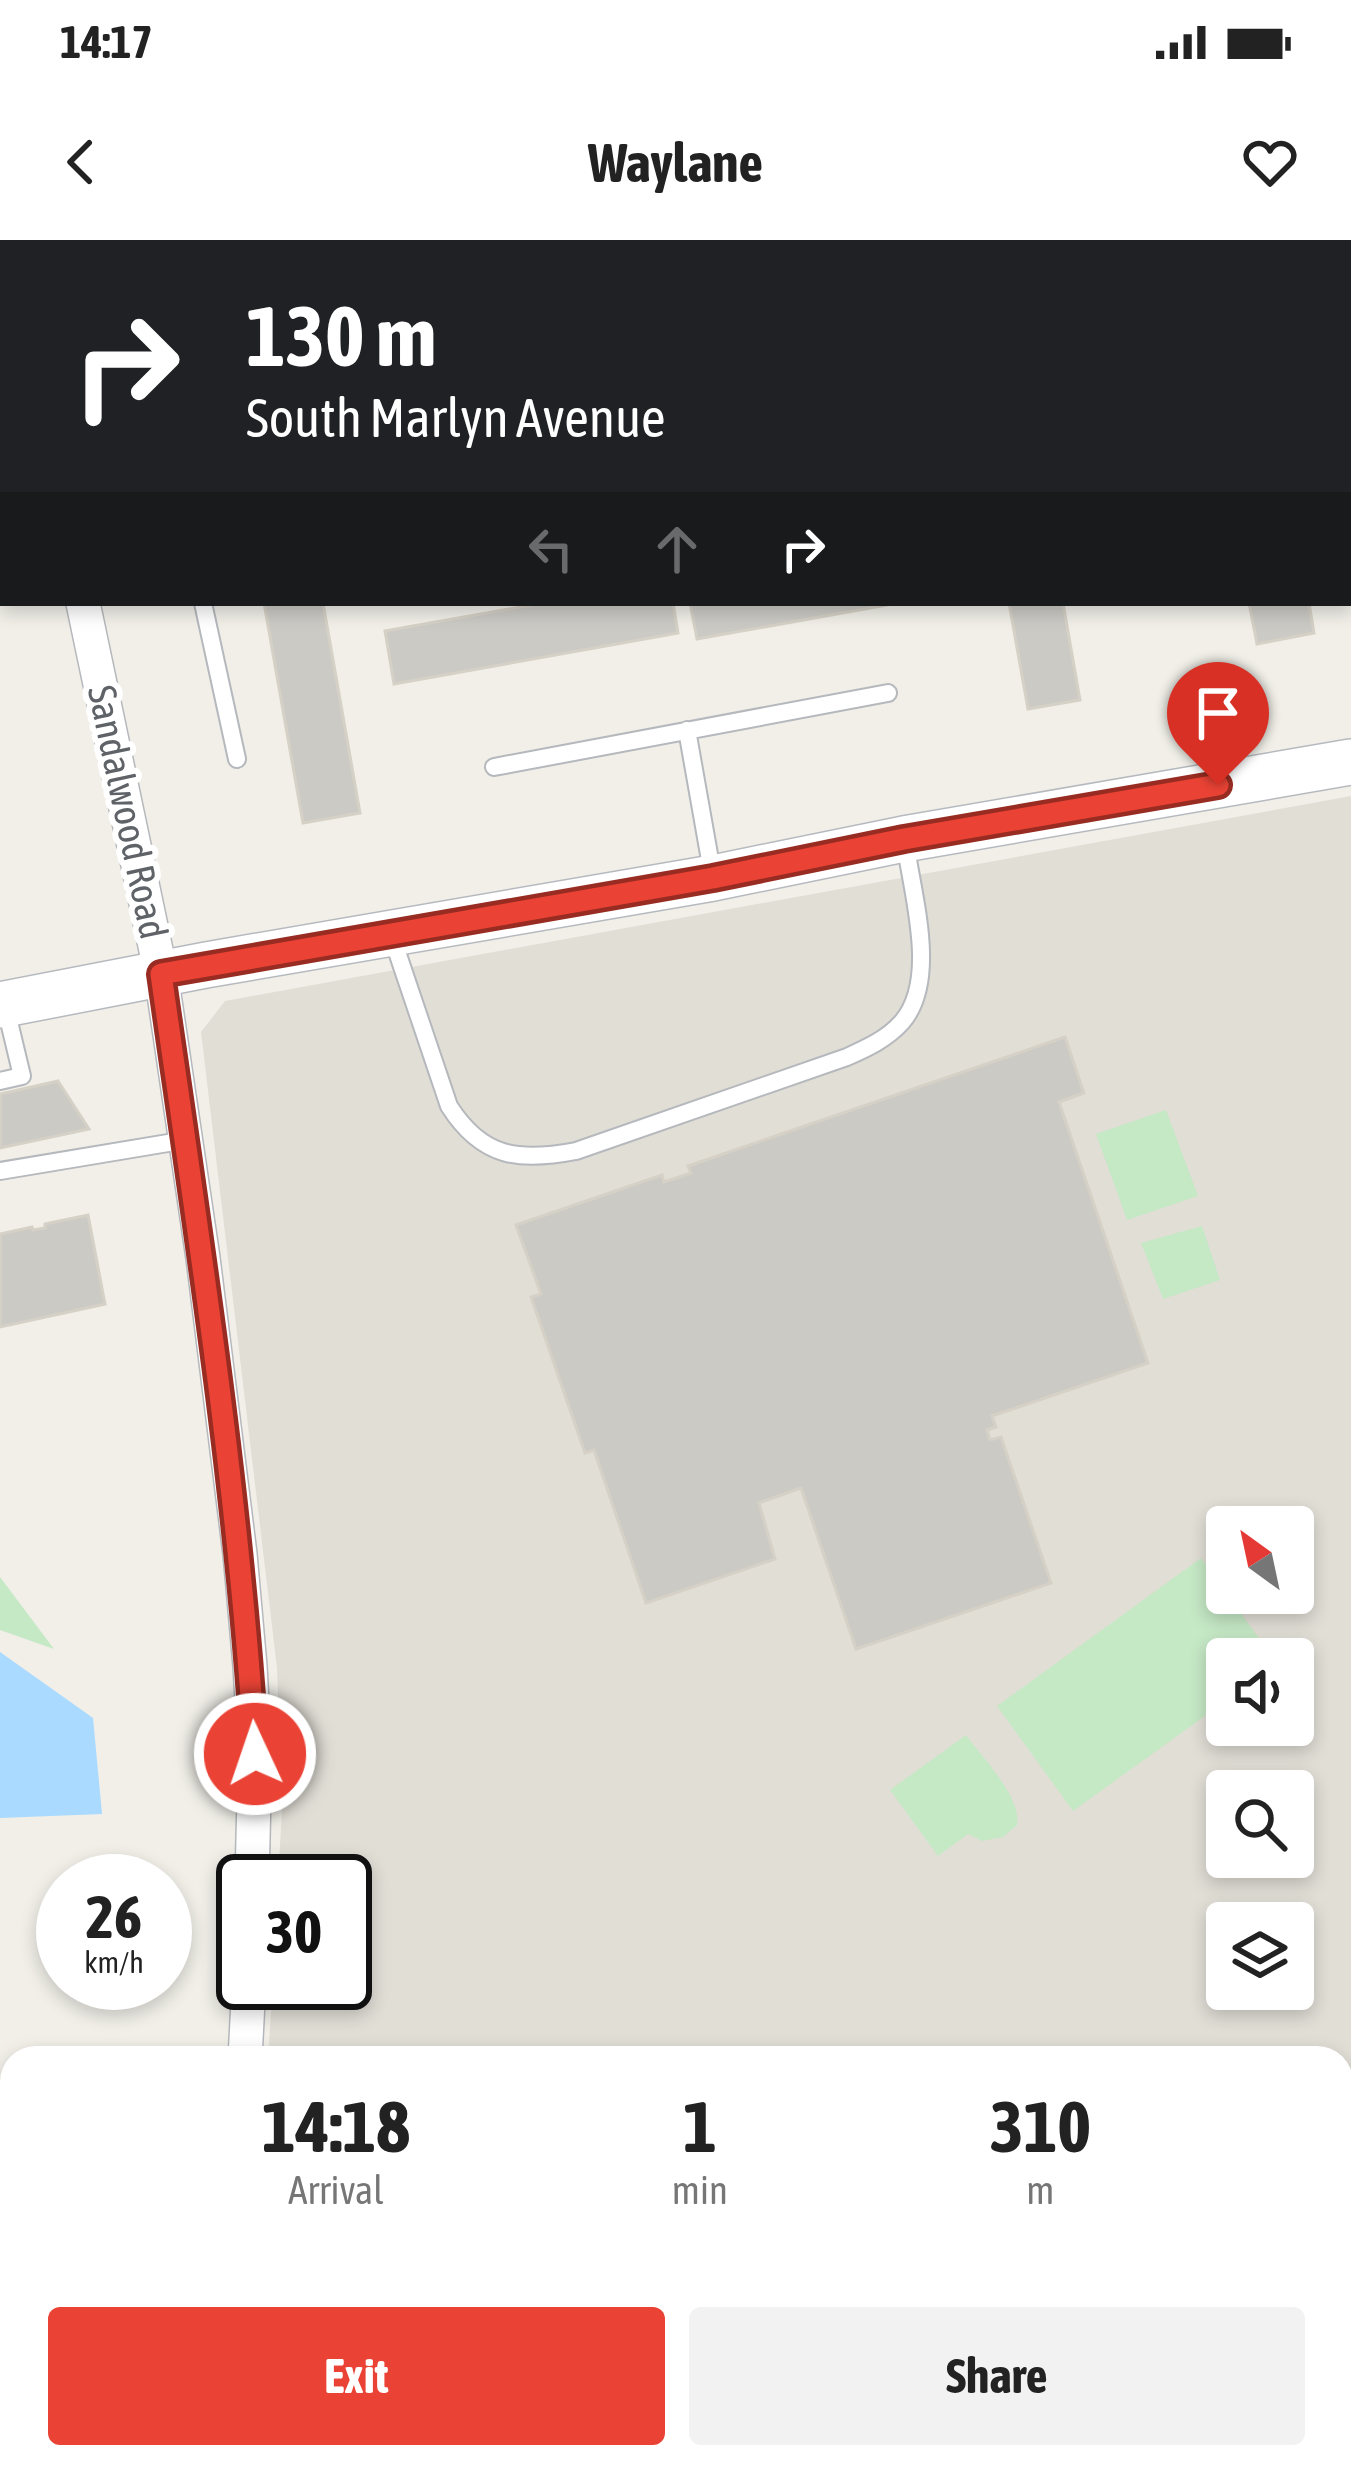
<!DOCTYPE html>
<style>
body{margin:0;font-family:"Asap Condensed",sans-serif;background:#f2f2f2;color:#222;height:100vh;display:flex;flex-direction:column;font-size:45px;white-space:nowrap}
*{box-sizing:border-box;margin:0}
p{font-size:39px;color:#767676}
.icon{flex:none;width:66px;height:66px;fill:none;stroke:currentColor;stroke-width:2;stroke-linecap:round;stroke-linejoin:round}
.map{position:relative;flex:1;overflow:hidden}
.side{position:absolute;left:0px;top:1806px;width:1353px;height:423px;display:flex;flex-direction:column;background:#fff;border-radius:36px 36px 0 0;box-shadow:0 6px 18px #0003}
.side>*{flex:none}
.hud{position:absolute;left:0px;top:0px;width:1353px;height:366px;box-shadow:0 6px 18px #0003;background:#202124;color:#fff;overflow:hidden}
.needle{width:78px;rotate:327deg}
.controls{position:absolute;left:1206px;top:1266px;display:grid;gap:24px}
.controls a{display:grid;place-items:center;width:108px;height:108px;border-radius:12px;background:#fff;box-shadow:0 6px 18px #0003;font-size:60px}
.speed{position:absolute;left:36px;top:1614px;display:flex;gap:24px;font-size:60px;font-weight:700;text-align:center}
.speed>*{display:grid;place-content:center;width:156px;height:156px;border-radius:50%;background:#fff;box-shadow:0 6px 18px #0003;line-height:1}
.speed small{font-size:30px;font-weight:400}
.speed .limit{border:6px solid #111;border-radius:18px;background:#fff;color:#111}
.pin{position:absolute;display:grid;place-items:center;width:102px;height:102px;color:#fff;margin:-123px -51px;border-radius:50% 50% 50% 0;rotate:-45deg;box-shadow:0 0 12px #0007}
.pin .icon{rotate:45deg}
.me{position:absolute;width:132px;margin:-66px;rotate:357deg;stroke-linejoin:round;filter:drop-shadow(0 0 9px #0008)}
.turn{display:flex;align-items:center;gap:42px;height:252px;padding:0 48px;font-size:54px}
.turn .icon{width:156px;height:156px;stroke-width:2.5}
.turn b{display:block;font-size:84px;line-height:102px}
.lanes{display:flex;align-items:center;height:114px;padding:0 48px;background:#0003;justify-content:center;gap:60px;direction:ltr}
.lanes .off{opacity:.35}
.eta{display:flex;justify-content:space-evenly;align-items:center;height:204px;text-align:center}
.eta b{font-size:72px;font-weight:700;line-height:84px}
.cta{display:flex;gap:24px;margin-top:auto;padding:24px 48px}
.cta a{flex:1;height:138px;border-radius:12px;background:#ea4335;color:#fff;font-size:48px;font-weight:700;line-height:138px;text-align:center}
.cta a+a{background:#f2f2f2;color:#222}
.status{display:flex;justify-content:space-between;align-items:center;height:84px;padding:0 60px;background:#fff;direction:ltr}
.status svg{height:33px;fill:currentColor}
header{display:flex;justify-content:space-between;align-items:center;height:156px;padding:0 48px;background:#fff;font-size:54px;font-weight:700}
.map>svg:first-child{display:block}
.education{fill:#e1ded6;fill-rule:evenodd}
.green{fill:#c5e8c5}
.water{fill:#aadaff}
.building{fill:#cccac5;stroke:#d6d1c6;stroke-width:3}
.lines{fill:none;stroke-linecap:round;stroke-linejoin:round}
.lane-casing{stroke:#b5b8bc;stroke-width:20}
.street-casing{stroke:#b5b8bc;stroke-width:36}
.secondary-casing{stroke:#b6babf;stroke-width:48}
.lane{stroke:#fff;stroke-width:16}
.street{stroke:#fff;stroke-width:33}
.secondary{stroke:#fff;stroke-width:45}
.route-casing{stroke:#982c22;stroke-width:30}
.route{stroke:#ea4335;stroke-width:21}
.labels{text-anchor:middle;dominant-baseline:central;stroke-width:12;stroke-linejoin:round;paint-order:stroke}
.street-label{font-size:39px;fill:#5f6368;stroke:#fff}
</style>
<div class="status"><b>14:17</b><svg viewBox="0 0 49 12"><path d="M0 12V9h3v3zM5 12V6h3v6zM10 12V3h3v9zM15 12V0h3v12zM26 1h20v11H26zM47 4h2v5h-2z"/></svg></div>
<header><svg class="icon" aria-label="back" viewBox="0 0 24 24"><path d="M15 5l-7 7 7 7"/></svg>Waylane<svg class="icon" aria-label="heart" viewBox="0 0 24 24"><path d="M12 20l-8-8c-3-5 5-10 8-4 3-6 11-1 8 4z"/></svg></header>
<div class="map">
<svg width="1351" height="2227" viewBox="0 0 1351 2227">
<rect width="100%" height="100%" fill="#f1efe8"/>
<!-- education -->
<path class="education" d="M1351,556V2227H217L220,2217H1341V1818H268L273,1743H345V1641H278L282,1569L277,1428L201,792L225,761ZM1227,1287H1293V1353H1227ZM1227,1419H1293V1485H1227ZM1227,1551H1293V1617H1227ZM1227,1683H1293V1749H1227Z"/>
<!-- green -->
<path class="green" d="M1166,870L1198,956L1127,980L1096,894Z
M1202,986L1220,1040L1163,1059L1141,1003Z
M1201,1318L1274,1419H1227V1460L1073,1571L997,1466Z
M0,1337L54,1409L0,1390Z
M966,1495C983,1518 1022,1558 1017,1585L1003,1597L982,1601L968,1594L938,1616L890,1550Z
M954,2217H1215L1216,2227H954Z"/>
<!-- water -->
<path class="water" d="M0,1412L93,1478L102,1574L0,1578Z"/>
<!-- building -->
<path class="building" d="M264,363H323L360,573L303,583Z
M543,363H673L678,393L394,444L385,391Z
M690,363H898L697,399Z
M1009,363H1063L1080,460L1028,469Z
M1249,363H1309L1314,393L1257,404Z
M1065,797L1084,853L1059,862L1148,1123L992,1176L996,1187L987,1190L990,1200L1001,1197L1051,1343L856,1409L801,1248L759,1263L775,1319L646,1363L594,1210L585,1213L531,1057L541,1054L516,985L662,935L664,942L691,933L688,926Z
M58,841L89,889L0,908V854Z
M88,975L105,1064L0,1087V994L32,987L33,990L45,988V984Z"/>
<g class="lines">
<!-- lane casing -->
<g class="lane-casing">
<path id="lane" d="M615,3V0
M0,301L3,300
M203,363L237,519
M687,490L713,637
M494,527L888,453
M391,694L449,866C482,918 519,922 576,911L847,817C867,808 887,799 902,782C939,739 912,654 905,601
M0,841L22,836L5,765
M0,931L186,900"/>
</g>
<!-- street casing -->
<g class="street-casing">
<path id="street" d="M15,0V3
M929,0L955,3
M1098,0L1099,3
M1129,3L1145,0
M83,363L161,734L203,1018L240,1314L250,1426L255,1514L252,1641
M245,1818L249,1743
M193,2227L196,2217"/>
</g>
<!-- secondary casing -->
<g class="secondary-casing">
<path id="secondary" d="M0,765L206,725L713,638L904,599L1351,522"/>
</g>
<!-- lane -->
<use href="#lane" class="lane"/>
<!-- street -->
<use href="#street" class="street"/>
<!-- secondary -->
<use href="#secondary" class="secondary"/>
</g>
<g class="lines">
<!-- route casing -->
<g class="route-casing">
<path id="route" d="M255,1514C239,1252 198,993 161,734L713,638L904,599L1218,545"/>
</g>
<!-- route -->
<use href="#route" class="route"/>
</g>
<g class="labels">
<!-- street labels -->
<g class="street-label">
<text transform="translate(128 572) rotate(78)">Sandalwood Road</text>
</g>
</g>
</svg>
<div class="controls">
<a><svg class="needle" viewBox="-14 -14 28 28"><path d="M0-13l5 13h-10z" fill="#e53935"/><path d="M0 13l5-13h-10z" fill="#767676"/></svg></a>
<a><svg class="icon" aria-label="sound" viewBox="0 0 24 24"><path d="M4 9h4l5-4v14l-5-4H4zM17 9q2 3 0 6"/></svg></a>
<a><svg class="icon" aria-label="search" viewBox="0 0 24 24"><circle cx="10" cy="10" r="6"/><path d="M15 15l6 6"/></svg></a>
<a><svg class="icon" aria-label="layers" viewBox="0 0 24 24"><path d="M12 4l9 5-9 5-9-5zM3 14l9 5 9-5"/></svg></a>
</div>
<div class="speed"><div>26<small>km/h</small></div><div class="limit">30</div></div>
<div class="pin" style="left:1218px;top:545px;background:#d93025"><svg class="icon" aria-label="arrive" viewBox="0 0 24 24"><path d="M6 21V4h12l-3 4 3 4H6"/></svg></div>
<svg class="me" style="left:255px;top:1514px" viewBox="-20 -20 40 40"><circle r="17" fill="#ea4335" stroke="#fff" stroke-width="3"/><path d="M0-11L8 9 0 5-8 9z" fill="#fff"/></svg>
<div class="hud">
<div class="turn"><svg class="icon" aria-label="right" viewBox="0 0 24 24"><path d="M7 20v-9h11M14 6l5 5-5 5"/></svg><div><b>130 m</b>South Marlyn Avenue</div></div>
<div class="lanes"><svg class="icon off" aria-label="left" viewBox="0 0 24 24"><path d="M17 20v-9H6M10 6l-5 5 5 5"/></svg><svg class="icon off" aria-label="ahead" viewBox="0 0 24 24"><path d="M12 20V5M6 11l6-6 6 6"/></svg><svg class="icon" aria-label="right" viewBox="0 0 24 24"><path d="M7 20v-9h11M14 6l5 5-5 5"/></svg></div>
</div>
<section class="side">
<div class="eta">
<div><b>14:18</b><p>Arrival</p></div>
<div><b>1</b><p>min</p></div>
<div><b>310</b><p>m</p></div>
</div>
<div class="cta"><a>Exit</a><a>Share</a></div>
</section>
</div>
